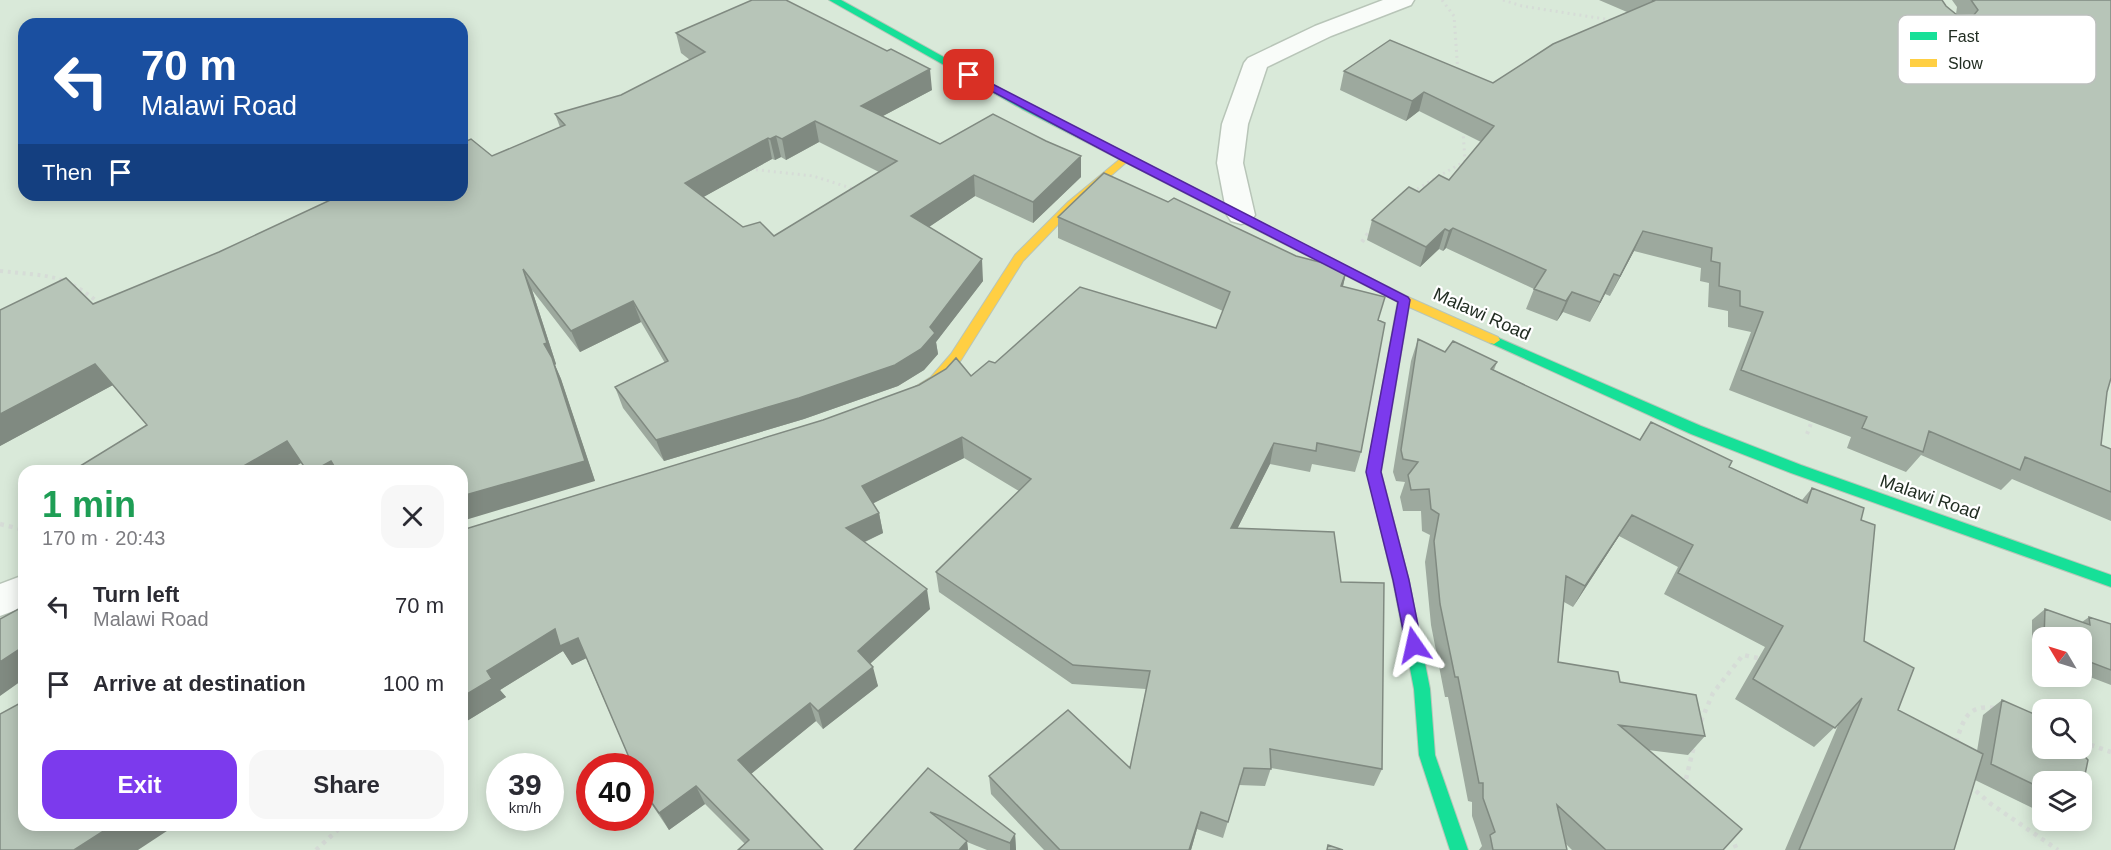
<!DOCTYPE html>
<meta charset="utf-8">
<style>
body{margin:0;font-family:Helvetica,sans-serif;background:#f7f7f7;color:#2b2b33;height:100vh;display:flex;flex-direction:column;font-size:22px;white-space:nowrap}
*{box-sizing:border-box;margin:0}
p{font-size:20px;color:#7c7c81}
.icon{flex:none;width:33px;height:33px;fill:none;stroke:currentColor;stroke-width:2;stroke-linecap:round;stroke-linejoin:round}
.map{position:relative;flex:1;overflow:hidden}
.side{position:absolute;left:18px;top:465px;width:450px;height:366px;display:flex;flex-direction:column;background:#fff;border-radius:18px;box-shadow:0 3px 15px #0003}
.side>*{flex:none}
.top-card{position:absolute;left:18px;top:18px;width:450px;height:183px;border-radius:18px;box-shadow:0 3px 15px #0003;background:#1a4fa0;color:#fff;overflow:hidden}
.needle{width:39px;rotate:308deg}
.buttons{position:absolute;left:2032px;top:627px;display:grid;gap:12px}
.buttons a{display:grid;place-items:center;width:60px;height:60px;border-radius:12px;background:#fff;box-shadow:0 3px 15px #0003;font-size:30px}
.speed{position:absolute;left:486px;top:753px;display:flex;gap:12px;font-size:30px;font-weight:700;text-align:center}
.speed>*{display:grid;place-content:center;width:78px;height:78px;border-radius:50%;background:#fff;box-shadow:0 3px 15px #0003;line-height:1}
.speed small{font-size:15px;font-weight:400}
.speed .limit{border:9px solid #d22;background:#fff;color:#111}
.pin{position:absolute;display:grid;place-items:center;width:51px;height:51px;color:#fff;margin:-26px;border-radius:12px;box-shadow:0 3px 9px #0006}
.me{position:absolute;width:66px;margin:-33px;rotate:349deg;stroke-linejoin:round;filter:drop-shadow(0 0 4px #0008)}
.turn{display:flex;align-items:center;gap:21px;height:126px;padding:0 24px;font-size:27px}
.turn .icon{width:78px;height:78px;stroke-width:2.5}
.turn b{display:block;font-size:42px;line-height:51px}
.then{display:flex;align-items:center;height:57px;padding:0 24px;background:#0003;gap:12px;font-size:22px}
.round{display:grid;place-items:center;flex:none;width:63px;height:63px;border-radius:18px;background:#f7f7f7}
.overview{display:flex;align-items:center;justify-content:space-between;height:102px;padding:0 24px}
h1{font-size:36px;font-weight:700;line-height:45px;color:#1e9e55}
.action{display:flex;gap:12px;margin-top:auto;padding:12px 24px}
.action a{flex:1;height:69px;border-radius:18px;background:#7c3aed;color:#fff;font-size:24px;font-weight:700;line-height:69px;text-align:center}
.action a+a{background:#f7f7f7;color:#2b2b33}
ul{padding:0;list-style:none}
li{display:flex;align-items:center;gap:18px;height:78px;padding:0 24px}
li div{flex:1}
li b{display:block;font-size:22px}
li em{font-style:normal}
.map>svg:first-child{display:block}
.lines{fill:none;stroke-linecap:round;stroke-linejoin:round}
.street-casing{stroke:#b8c5b8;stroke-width:3}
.fast-casing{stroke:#b8c5b8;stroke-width:2}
.slow-casing{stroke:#b8c5b8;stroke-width:2}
.path-far2{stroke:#d6dcd7;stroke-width:3;stroke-dasharray:2 4;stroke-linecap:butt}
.path-far1{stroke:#d6dcd7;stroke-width:4;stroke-dasharray:3 4.5;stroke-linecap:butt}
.path{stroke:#d6dcd7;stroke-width:4.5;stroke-dasharray:4 5;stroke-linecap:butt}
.street{fill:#f9fcf9;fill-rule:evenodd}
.fast{fill:#16e098;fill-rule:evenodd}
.slow{fill:#ffcf43;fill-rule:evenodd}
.wall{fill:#9da99e;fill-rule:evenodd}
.shaded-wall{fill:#808a81}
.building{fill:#b7c5b8;stroke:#808a81;stroke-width:1.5;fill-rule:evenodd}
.route{fill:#7c3aed;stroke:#51269a;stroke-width:1.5}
.labels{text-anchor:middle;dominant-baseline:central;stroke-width:4.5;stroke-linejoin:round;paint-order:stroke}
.street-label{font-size:18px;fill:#212d22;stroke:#fff}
.key{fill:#fff;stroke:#bcc0bd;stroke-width:1.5}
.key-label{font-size:16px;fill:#212d22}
</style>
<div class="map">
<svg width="2111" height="850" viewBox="0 0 2111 850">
<rect width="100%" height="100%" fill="#d9e9d9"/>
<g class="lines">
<!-- street casing -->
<g class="street-casing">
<path id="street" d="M1383,0H1414L1411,5L1331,36L1267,67L1248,124L1243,163L1255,215L1251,221L1241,224L1231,221L1227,215L1217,163L1222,124L1244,63L1248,58L1315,26Z
M24,575V607L0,616V584Z"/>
</g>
<!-- fast casing -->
<g class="fast-casing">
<path id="fast" d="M829,0H841L1030,105L1277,232L1275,235H1267L1022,109Z
M1404,296L1410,300L1381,472L1409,581L1430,689L1435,755L1468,850H1450L1419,755L1414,689L1393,581L1367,472L1398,300Z
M1494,336L1701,426L1801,465L2111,575V587L1791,473L1691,434L1490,343L1488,340L1490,337Z"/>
</g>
<!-- slow casing -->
<g class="slow-casing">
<path id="slow" d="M1125,155L1130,158L1129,160L1076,206L1023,261L961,360L941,383L915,399H905L903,396L905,393L931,377L951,354L1015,255L1068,202Z
M1271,228L1408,297L1498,337L1500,340L1494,344L1490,343L1400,303L1267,235V229Z"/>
</g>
<!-- path-far2 -->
<path class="path-far2" d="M1442,0L1454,16L1458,73
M1503,0L1522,6L1611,20
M750,169L813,176L857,190
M1412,192L1465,161L1463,131"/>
<!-- path-far1 -->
<path class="path-far1" d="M1362,242L1371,229
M0,271C46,276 65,273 101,305
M1807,434L1813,418"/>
<!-- path -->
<path class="path" d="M0,524L24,530
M1701,721L1713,693L1743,655L1763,659
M1956,742C1964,718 1968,704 1996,708
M2082,742L2111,752
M1969,785L1991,804L2058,850
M1690,787L1686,779L1694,746
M1731,836L1737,850
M316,850L343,825"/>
<!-- street -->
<use href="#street" class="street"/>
<!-- fast -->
<use href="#fast" class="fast"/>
<!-- slow -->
<use href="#slow" class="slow"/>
</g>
<!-- wall -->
<path class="wall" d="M1599,0H1942L1946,6L1956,14L1957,7L1952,0H2111L2107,392L2101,445L2111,449V521L2012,479L2001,490L1921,455L1906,472L1847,448L1851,437L1729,390L1751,332L1728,327V311L1708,307L1709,283L1700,281L1701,268L1634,251L1610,296L1605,294L1590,322L1563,312L1557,321L1526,309L1534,289L1446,248L1443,251L1439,249L1420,267L1367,240L1372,220L1419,192L1449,180L1481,142L1419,111L1406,121L1340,90L1344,71L1493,83L1627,12Z
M676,33L932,90L883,116L940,144L1046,141L1081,156V177L1033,223L975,196L929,227L983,281L936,342L938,354L924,370L898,386L804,419L664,461L623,408L615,387L665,363L641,322L580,352L532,290L556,364L555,365L561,379L595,481L301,463L147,425L113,385L0,446V310L93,304L492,156L560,127L555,114L621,95L690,60L681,53ZM819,142L879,172L774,236L743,227L703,197L772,159L775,160L781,157L786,160Z
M1168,202L1296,256L1347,269L1343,286L1379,320L1361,452L1355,472L1312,464L1310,472L1270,464L1237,529L1341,582L1382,769L1374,786L1271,768L1265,786L1239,785L1223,838L1197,829L1191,850H1044L991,794L989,776L1130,768L1146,689L1072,684L939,592L936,572L1019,491L964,458L873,503L879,513L883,533L865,542L930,609L870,664L878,686L823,729L816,721L751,774L823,850L745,844L705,804L669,830L640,787V766L631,762L586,658L572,665L563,651L500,690L506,697L462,724V530L971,376L995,363L1216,328L1223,311L1058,238V217Z
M1418,339L1445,352L1497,362L1494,370L1640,440L1729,467L1802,500L1812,488L1861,520L1864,641L1898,710L1977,751L1983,715L2002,700L2043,782V813L1975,780L1954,850H1785L1839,723L1814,747L1735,699L1765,647L1664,594L1678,567L1619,536L1573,607L1564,602L1558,662L1620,682L1705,736L1688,755L1648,750L1723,850H1572L1566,844L1567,850H1479L1482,846L1472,816V802L1468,801L1448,697H1445L1431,625L1425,562L1430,535L1422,531L1421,511H1403L1400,497L1405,482L1396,481L1393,472L1411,361Z
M2045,609L2082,622L2089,617L2111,624V685L2082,674V638H2043V664L2032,660V620Z
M928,768L1015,834L1016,850H987L967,842L968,850H854Z"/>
<!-- shaded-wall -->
<path class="shaded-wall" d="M930,69L932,90L864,126L861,106Z
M1424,92L1419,111L1406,121L1412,101Z
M815,121L819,142L786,160L782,139Z
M776,136L781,157L775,160L770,139Z
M768,138L772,159L691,204L685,183Z
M1081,156V177L1033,223V202Z
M974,175L975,196L914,237L911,216Z
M1453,228L1446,248L1443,251L1449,231Z
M1445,229L1439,249L1420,267L1426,247Z
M1643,231L1634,251L1610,296L1620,276Z
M982,259L983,281L936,342L938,354L924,370L898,386L804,419L664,461L656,440L930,327Z
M523,269L532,290L556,364L555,365L561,379L595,481L462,521V496Z
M1347,269L1342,290L1341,286Z
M1614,274L1605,294L1590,322Z
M1572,292L1563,312L1557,321L1566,301Z
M633,301L641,322L580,352L571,331Z
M95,364L113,385L0,446V414Z
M962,437L964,458L866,507L862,486Z
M287,441L303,462L287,471H235Z
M1274,443L1270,464L1227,549L1231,528Z
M331,461L338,471H313Z
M879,513L883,533L851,548L846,528Z
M1632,515L1619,536L1573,607L1585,586Z
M927,589L930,609L862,671L858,651Z
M555,629L578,638L589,657L572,665L563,651L500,690L506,697L462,724V697L487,671Z
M24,646V679L0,696V662Z
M873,667L878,686L823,729L818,711Z
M810,703L816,721L746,778L738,760Z
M696,786L705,804L669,830L659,813Z
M1201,812L1197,829L1191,850H1189Z
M113,825H176L138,850H74Z
M1015,834L1016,850H1010V843Z
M967,841L968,850H959Z"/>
<!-- building -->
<path class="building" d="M752,0H786L887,51L891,49L930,69L861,106L940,144L993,114L1046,141L1081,156L1033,202L974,175L911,216L982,259L930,327L935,333L921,349L895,365L799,398L656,440L615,387L668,361L633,301L571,331L523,269L547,343L544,344L552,358L585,461L462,496V471H337L331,461L313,471H307L287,441L235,471H72L147,425L95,364L0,414V310L66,278L93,304L219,252L341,195H462V143L471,139L492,156L565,125L555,114L621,95L705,52L676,33ZM815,121L897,161L774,236L760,222L743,227L685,183L768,138L770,139L776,136L782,139Z
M1652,0H1942L1946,6L1957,15L1973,16L1978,10L1971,0H2111V378L2107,392L2101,445L2111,449V492L2025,457L2020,470L1929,431L1923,452L1862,428L1867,417L1741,370L1763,312L1740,306V291L1719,286L1720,263L1711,261L1712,248L1643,231L1620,276L1614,274L1600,302L1572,292L1566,301L1534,289L1546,270L1453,228L1449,231L1445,229L1426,247L1372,220L1409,187L1419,192L1439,175L1449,180L1494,126L1424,92L1412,101L1344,71L1390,40L1493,83L1553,44L1654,1Z
M1104,173L1168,202L1174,198L1296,256L1347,269L1341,286L1385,297L1378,320L1385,323L1361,452L1317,443L1316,451L1274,443L1231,528L1334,532L1341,582L1384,583L1382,769L1270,749L1271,769L1244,768L1228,822L1201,812L1189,850H1060L989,776L1068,710L1130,768L1150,671L1073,665L936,572L1031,479L962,437L862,486L879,513L846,528L927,589L858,651L873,667L818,711L810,703L738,760L823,850H738L749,840L696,786L659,813L640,786V766H628L627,765L631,762L578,638L560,646L555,629L487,671L492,679L462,697V530L823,420L919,385L946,369L956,358L971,376L989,361L995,363L1080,287L1216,328L1230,292L1058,217Z
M1418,339L1445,352L1453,341L1497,362L1491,369L1640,440L1651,422L1732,461L1729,467L1807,503L1812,488L1864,508L1861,520L1875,525L1864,641L1914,668L1898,710L1983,754L1954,850H1799L1862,698L1835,728L1753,679L1783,626L1678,573L1693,545L1632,515L1585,586L1566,576L1558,662L1618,672L1620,682L1696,695L1705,736L1619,725L1742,829L1723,850H1606L1557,805L1567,850H1493L1490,835L1495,832L1483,798V783H1479L1458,677H1455L1440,604L1434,541L1439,514L1431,509L1429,489L1411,490L1408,475L1418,462L1403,459L1401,450Z
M24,606V646L0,662V619Z
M2045,609L2090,625L2089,617L2111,624V670L2082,659V638H2044Z
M2002,700L2043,718V748H2077L2088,760L2082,789V782H2043V789L1991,764Z
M24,701V825H113L74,850H0V714Z
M928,768L1015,834L1010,843L930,812L967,841L959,850H854Z
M1328,845L1343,850H1327Z"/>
<!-- route -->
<path class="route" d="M969,72L1408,297L1410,300L1381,472L1409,580L1422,645L1419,650L1414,652L1408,650L1406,645L1393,580L1366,472L1398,302L1121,160L965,77L964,75Z"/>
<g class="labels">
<!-- street labels -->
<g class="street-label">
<text transform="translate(1482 314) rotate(24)">Malawi Road</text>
<text transform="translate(1930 497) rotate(19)">Malawi Road</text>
</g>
</g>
<!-- legend -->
<rect x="1898" y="15" width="198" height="69" rx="9" class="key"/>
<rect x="1910" y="32" width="27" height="8" fill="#16e098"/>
<rect x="1910" y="59" width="27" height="8" fill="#ffcf43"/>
<g class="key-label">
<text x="1948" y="42">Fast</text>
<text x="1948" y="69">Slow</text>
</g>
</svg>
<div class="buttons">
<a><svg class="needle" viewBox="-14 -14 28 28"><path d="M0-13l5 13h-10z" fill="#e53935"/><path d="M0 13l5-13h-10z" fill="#7c7c81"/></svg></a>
<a><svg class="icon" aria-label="search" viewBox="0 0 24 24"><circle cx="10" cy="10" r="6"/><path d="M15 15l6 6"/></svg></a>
<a><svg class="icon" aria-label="layers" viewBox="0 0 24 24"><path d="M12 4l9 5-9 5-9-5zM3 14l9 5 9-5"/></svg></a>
</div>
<div class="speed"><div>39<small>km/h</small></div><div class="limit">40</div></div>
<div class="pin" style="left:969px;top:75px;background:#d93025"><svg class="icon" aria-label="arrive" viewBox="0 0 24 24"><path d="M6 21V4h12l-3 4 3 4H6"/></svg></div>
<svg class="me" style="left:1414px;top:645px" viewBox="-20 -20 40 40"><path d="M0-17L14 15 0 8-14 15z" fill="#7c3aed" stroke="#fff" stroke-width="4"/></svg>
<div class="top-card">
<div class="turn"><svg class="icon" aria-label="left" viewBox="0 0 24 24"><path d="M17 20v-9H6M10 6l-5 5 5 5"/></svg><div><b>70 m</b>Malawi Road</div></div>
<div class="then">Then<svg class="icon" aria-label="arrive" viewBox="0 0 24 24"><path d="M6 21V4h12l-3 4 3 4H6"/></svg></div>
</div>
<section class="side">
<div class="overview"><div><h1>1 min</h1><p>170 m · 20:43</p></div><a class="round"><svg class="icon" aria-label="close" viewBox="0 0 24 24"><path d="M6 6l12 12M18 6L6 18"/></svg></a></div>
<ul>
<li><svg class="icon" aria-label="left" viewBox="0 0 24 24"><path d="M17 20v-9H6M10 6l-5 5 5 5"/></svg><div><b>Turn left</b><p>Malawi Road</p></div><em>70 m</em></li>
<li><svg class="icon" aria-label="arrive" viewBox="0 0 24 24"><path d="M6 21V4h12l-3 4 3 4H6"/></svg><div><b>Arrive at destination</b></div><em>100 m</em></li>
</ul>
<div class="action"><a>Exit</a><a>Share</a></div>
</section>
</div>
